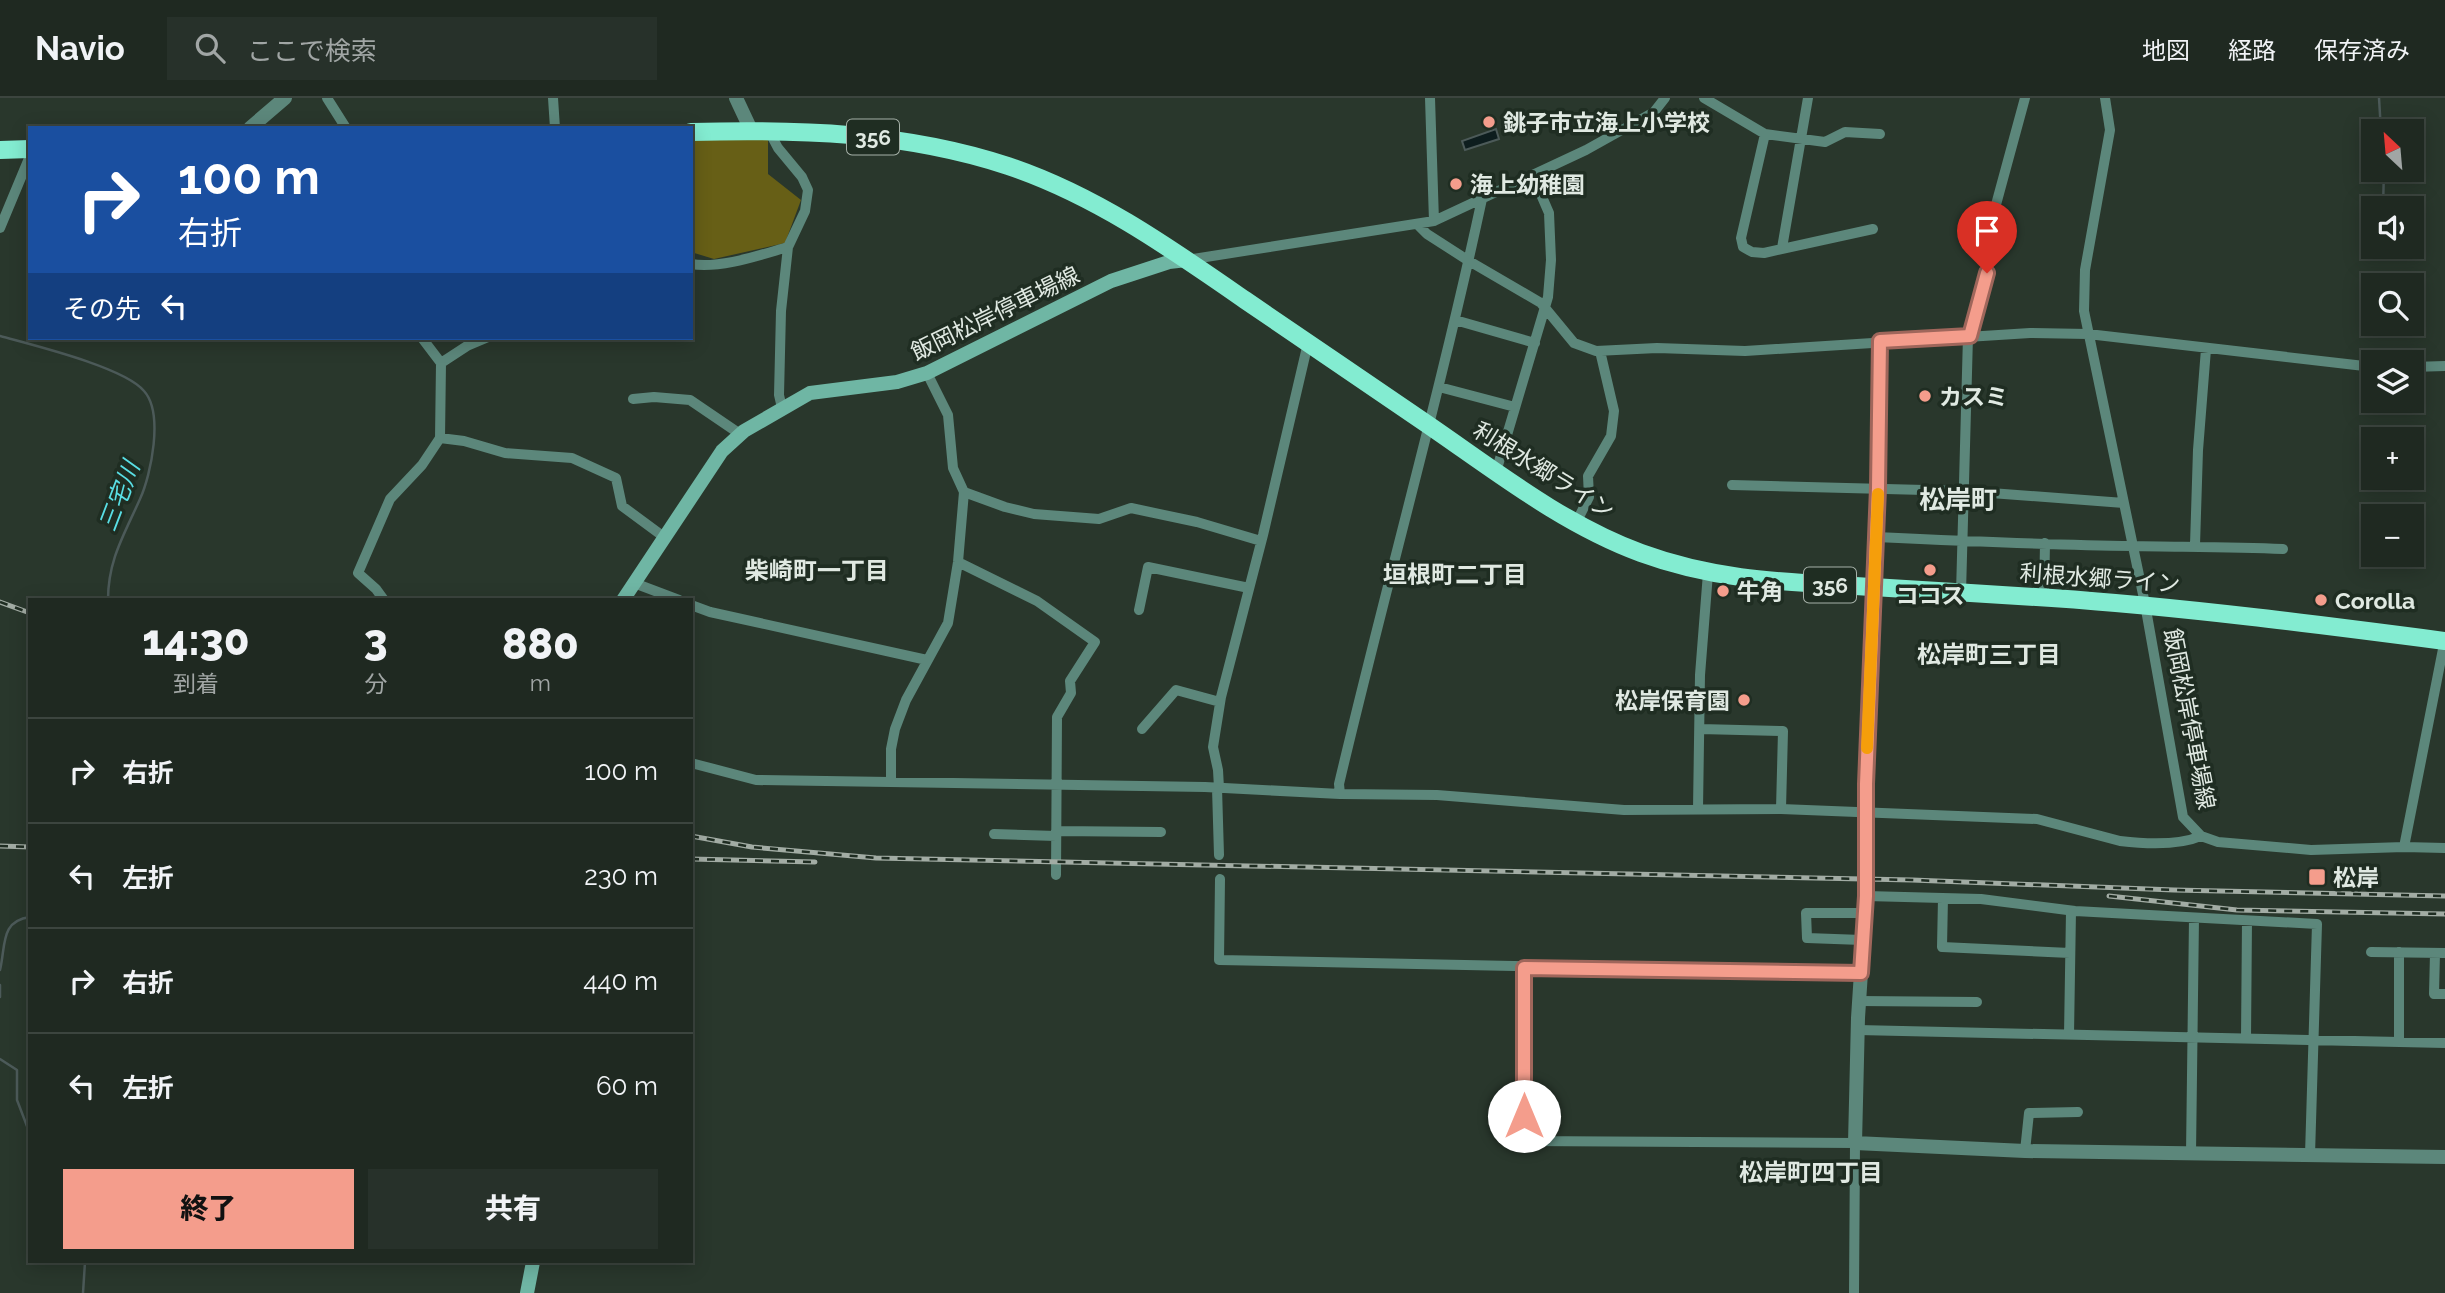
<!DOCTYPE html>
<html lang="ja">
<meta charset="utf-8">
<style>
body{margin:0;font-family:Raleway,"Noto Sans JP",sans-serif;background:#27312a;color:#f1f3f6;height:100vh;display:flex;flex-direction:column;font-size:26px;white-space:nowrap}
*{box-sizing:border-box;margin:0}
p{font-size:23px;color:#a1a6a5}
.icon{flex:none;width:38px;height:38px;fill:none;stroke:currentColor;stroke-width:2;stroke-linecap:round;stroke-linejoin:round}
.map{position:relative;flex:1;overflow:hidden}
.side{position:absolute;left:28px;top:500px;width:665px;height:665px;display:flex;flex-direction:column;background:#1f2921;border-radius:0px;box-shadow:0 4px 18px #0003,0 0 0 2px #3c453f}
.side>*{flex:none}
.banner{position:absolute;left:28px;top:28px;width:665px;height:214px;border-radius:0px;box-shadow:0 4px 18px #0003,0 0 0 2px #3c453f;background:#1a4fa0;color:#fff;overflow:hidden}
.needle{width:46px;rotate:334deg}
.controls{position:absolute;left:2361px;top:21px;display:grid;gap:14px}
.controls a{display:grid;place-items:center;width:63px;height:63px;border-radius:0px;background:#1f2921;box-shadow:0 4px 18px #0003,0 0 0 2px #3c453f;font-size:35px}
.pin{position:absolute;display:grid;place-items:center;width:60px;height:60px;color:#fff;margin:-72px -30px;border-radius:50% 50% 50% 0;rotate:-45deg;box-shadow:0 0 7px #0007}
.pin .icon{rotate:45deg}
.me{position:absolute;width:77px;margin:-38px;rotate:0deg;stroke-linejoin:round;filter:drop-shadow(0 0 5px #0008)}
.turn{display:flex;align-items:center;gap:24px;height:147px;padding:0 35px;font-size:32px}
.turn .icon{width:91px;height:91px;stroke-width:2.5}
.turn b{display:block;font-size:49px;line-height:60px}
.then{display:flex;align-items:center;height:66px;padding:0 35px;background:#0003;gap:14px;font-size:26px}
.eta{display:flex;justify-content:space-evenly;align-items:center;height:119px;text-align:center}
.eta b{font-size:42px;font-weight:800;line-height:49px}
.button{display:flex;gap:14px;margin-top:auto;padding:14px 35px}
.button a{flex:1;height:80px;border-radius:0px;background:#f49d8c;color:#111;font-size:28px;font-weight:800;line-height:80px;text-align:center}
.button a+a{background:#27312a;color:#f1f3f6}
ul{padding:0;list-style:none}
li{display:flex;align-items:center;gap:21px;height:105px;padding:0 35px;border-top:2px solid #3c453f}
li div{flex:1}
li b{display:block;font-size:26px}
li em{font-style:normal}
header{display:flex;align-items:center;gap:42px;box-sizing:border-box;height:98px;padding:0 35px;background:#1f2921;border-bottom:2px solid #3c453f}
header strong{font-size:33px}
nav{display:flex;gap:38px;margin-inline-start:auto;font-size:24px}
.search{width:490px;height:63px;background:#27312a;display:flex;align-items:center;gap:18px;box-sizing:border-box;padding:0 24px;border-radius:0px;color:#a1a6a5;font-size:26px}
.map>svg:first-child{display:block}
.forest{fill:#675f16}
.water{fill:#0d1d1e;stroke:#4c5a59;stroke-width:2}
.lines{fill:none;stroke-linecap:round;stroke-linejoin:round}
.stream{stroke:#4c5a59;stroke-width:2.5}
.minor{stroke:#5c877b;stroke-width:10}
.tertiary{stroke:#5c877b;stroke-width:14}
.secondary{stroke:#6fb6a4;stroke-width:14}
.trunk{stroke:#83ecd1;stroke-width:18}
.rail-casing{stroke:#a2aca4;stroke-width:5}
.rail{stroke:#1f2d22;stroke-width:2.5;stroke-dasharray:8;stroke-linecap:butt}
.route-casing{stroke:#9f665b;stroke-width:18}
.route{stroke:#f49d8c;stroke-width:12}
.slow{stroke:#f59e0b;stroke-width:12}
.poi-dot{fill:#f49d8c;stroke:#1f2d22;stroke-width:2.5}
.labels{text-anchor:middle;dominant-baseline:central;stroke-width:7;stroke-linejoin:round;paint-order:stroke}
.shield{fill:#1f2d22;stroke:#a6b1a8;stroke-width:2}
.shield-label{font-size:21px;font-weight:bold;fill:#e0e9e2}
.poi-label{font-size:23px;font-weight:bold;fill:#e0e9e2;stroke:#1f2d22;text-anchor:start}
.street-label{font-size:23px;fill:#e0e9e2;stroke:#1f2d22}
.water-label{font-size:24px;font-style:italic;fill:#59dee4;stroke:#1f2d22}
.neighbourhood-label{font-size:24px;font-weight:bold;fill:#e0e9e2;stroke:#1f2d22}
.quarter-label{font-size:26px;font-weight:bold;fill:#e0e9e2;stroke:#1f2d22}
</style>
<header>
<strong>Navio</strong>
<div class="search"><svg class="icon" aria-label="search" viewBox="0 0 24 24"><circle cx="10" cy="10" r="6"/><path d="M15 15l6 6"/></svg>ここで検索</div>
<nav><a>地図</a><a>経路</a><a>保存済み</a></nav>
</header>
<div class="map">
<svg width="2445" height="1195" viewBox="0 0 2445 1195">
<rect width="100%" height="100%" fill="#29372c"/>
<!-- forest -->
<path class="forest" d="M691,41L768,42V76L801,102L785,145L714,161L691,154Z"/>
<!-- water -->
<path class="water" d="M1496,31L1499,41L1465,52L1462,43Z"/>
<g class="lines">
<!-- stream -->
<path class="stream" d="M2379,0L2381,33
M2383,109L2384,72
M0,238C32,247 124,269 144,293C164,315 151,377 140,401C124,437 108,462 108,502
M0,872C6,847 0,823 30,819
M0,887V899
M0,961L17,972V1002L30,1036
M83,1195L85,1164"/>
<!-- minor -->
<path class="minor" d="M327,0L346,30
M553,0L555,30
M1430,0L1434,123
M1704,0L1765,36L1825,44L1845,34L1880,36
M2105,0L2110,32L2085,172L2084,213L2145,506L2183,719L2201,738L2218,744L2311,752L2404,749L2445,750
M769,33L778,50L802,79L808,92L805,113L788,149L781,213L779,297L782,310
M1765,36L1741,140L1743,149L1752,154L1764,155L1873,131
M1418,127L1427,136L1469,163L1541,205L1574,245L1596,253L1657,250L1745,253L2030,235L2088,236L2373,269
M0,130L30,58
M1782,150L1808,0
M1187,162L1434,123L1586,52L1654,14L1665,0
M691,166C720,171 760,157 788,149
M1455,222L1535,245
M1970,238L1987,175L1994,114L2025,0
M422,240L441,265L440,340
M441,265L467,248L486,240
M2412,269L2445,268
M1439,289L1515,309
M633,301L654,299L690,302L740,336
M1496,374L1548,199L1551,162L1549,115L1533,78
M1732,387L1964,393L2124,405
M964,394L1005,409L1034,416L1099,421L1131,410L1197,424L1261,443
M1576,425L1589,399L1588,378L1611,338L1614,313L1600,253
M1876,439C1961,443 2047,447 2133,448C2183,449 2233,449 2283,451
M2195,447L2198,352L2206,251
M958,464L1037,503L1095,544L1070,583L1071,595L1057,619L1056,777
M634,485L679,502
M1961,495L1968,238
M2044,500L2045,445
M384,502L376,491L358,475L390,401L422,367L440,340L464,343L505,355L572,360L616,380L622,408L664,439
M691,507L710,514L927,562
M1139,512L1148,469L1249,490
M1142,631L1176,592L1220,604
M1700,631L1783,633L1781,711
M691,665L756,682L1205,689L1340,696L1437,697L1624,712L1781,711L2037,721L2120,743C2145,746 2178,748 2201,738
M891,683V651L895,631L906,602L948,525L958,464L964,394L953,370L948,317L927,275
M1217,690L1219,757
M1219,690L1218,672L1213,649L1221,599L1263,437L1308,245
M1340,696L1339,686C1385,491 1440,297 1482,101
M1698,711L1700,577L1708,475
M1056,733L1161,734
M994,736L1056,738
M2404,749L2445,541
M1220,781L1219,862L1861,875
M1866,798L1981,801L2075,813L2317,826L2310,1057
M1943,800L1942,849L2070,855
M1862,842L1807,840L1806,815H1864
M2371,854L2445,855
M2435,855L2434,896H2445
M1524,870L1523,1043L1855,1045L1854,1195
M1859,903L1977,904
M1858,932L2445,945
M2069,937L2071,813
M2246,941L2247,823
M2399,944V854
M2025,1053L2029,1015L2078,1014
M2191,1056L2194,820"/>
<!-- tertiary -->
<path class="tertiary" d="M736,0L751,32
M250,30L285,0
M1880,243L1878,390L1865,714L1866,798L1858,920L1855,1045L2025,1053L2445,1059"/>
<!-- secondary -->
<path class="secondary" d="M623,502L722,353L744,333L810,295L897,284L927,275L1111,183L1169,164L1187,162
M527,1195L533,1164"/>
<!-- trunk -->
<path class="trunk" d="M691,34C798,31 905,34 1008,68C1095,97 1170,150 1245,202C1305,243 1364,283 1424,324C1493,371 1562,426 1641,455C1720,484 1791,484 1873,489C1933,493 1992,496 2052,500C2183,509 2314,526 2445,543
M0,52L30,51"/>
<!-- rail casing -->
<g class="rail-casing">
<path id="rail" d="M0,504L30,515
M691,738L752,749L876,760L1912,782L2174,792L2445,798
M0,748L30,749
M691,761L815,764
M2109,798L2237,812L2445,816"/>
</g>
<!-- rail -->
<use href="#rail" class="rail"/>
</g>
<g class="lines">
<!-- route casing -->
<g class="route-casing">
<path id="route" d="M1524,1018V870L1861,875L1866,798V686L1878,390L1880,243L1970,238L1987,175"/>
</g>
<!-- route -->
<use href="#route" class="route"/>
<!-- slow -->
<path class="slow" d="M1867,650L1878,396"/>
</g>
<!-- markers -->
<g class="poi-dot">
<circle cx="1489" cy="24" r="7"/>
<circle cx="1456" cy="86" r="7"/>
<circle cx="1925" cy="298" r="7"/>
<circle cx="1930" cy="472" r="7"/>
<circle cx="1723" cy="493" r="7"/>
<circle cx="2321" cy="502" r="7"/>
<circle cx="1744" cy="602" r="7"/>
<rect x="2308" y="770" width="18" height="18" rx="3.5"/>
</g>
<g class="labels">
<!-- shield labels -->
<g class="shield">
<rect x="847" y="21.5" width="52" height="35" rx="5"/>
<rect x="1804" y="469.5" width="52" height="35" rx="5"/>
</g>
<g class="shield-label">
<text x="873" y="39">356</text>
<text x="1830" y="487">356</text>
</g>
<!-- poi labels -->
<g class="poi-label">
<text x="1503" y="24">銚子市立海上小学校</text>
<text x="1470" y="86">海上幼稚園</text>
<text x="1939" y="298">カスミ</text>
<text x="1737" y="493">牛角</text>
<text x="1930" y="497" text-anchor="middle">ココス</text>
<text x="2335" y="502">Corolla</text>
<text x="1730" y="602" text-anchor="end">松岸保育園</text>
<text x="2333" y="779">松岸</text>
</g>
<!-- street labels -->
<g class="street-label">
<text transform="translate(995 215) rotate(-26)">飯岡松岸停車場線</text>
<text transform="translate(1544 372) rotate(32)">利根水郷ライン</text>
<text transform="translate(2100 480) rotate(4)">利根水郷ライン</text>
<text transform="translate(2190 621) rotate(79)">飯岡松岸停車場線</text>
</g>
<!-- water labels -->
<g class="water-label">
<text transform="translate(119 398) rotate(-69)">三宅川</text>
</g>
<!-- neighbourhood labels -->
<g class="neighbourhood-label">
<text x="817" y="472">柴崎町一丁目</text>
<text x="1455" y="476">垣根町二丁目</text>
<text x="1989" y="556">松岸町三丁目</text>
<text x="1811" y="1074">松岸町四丁目</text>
</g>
<!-- quarter labels -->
<g class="quarter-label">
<text x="1958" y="402">松岸町</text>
</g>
</g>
</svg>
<div class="controls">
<a><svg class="needle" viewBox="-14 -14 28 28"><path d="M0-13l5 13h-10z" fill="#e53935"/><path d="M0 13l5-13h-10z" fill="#a1a6a5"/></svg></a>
<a><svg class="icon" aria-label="sound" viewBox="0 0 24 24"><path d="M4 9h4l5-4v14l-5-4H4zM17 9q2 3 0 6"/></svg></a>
<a><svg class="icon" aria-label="search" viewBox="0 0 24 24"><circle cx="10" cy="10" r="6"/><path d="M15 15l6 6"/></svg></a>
<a><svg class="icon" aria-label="layers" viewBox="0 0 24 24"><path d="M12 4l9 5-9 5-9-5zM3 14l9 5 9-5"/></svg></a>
<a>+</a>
<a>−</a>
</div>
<div class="pin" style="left:1987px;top:175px;background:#d93025"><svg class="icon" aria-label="arrive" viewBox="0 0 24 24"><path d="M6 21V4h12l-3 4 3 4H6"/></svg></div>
<svg class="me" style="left:1524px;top:1018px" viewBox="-20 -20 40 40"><circle r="19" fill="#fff"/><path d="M0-13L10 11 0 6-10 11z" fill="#f49d8c"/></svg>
<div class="banner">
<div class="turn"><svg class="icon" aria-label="right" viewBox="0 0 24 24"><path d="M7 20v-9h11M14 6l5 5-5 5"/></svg><div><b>100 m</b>右折</div></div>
<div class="then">その先<svg class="icon" aria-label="left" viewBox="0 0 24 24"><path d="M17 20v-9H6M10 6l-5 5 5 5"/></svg></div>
</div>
<section class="side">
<div class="eta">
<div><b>14:30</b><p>到着</p></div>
<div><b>3</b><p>分</p></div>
<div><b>880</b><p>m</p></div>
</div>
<ul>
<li><svg class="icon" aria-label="right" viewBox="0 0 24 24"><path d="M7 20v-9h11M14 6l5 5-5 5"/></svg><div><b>右折</b></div><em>100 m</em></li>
<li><svg class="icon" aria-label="left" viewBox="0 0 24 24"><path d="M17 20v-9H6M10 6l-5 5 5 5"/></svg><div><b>左折</b></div><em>230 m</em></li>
<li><svg class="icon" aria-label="right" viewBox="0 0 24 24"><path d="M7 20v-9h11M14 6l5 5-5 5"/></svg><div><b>右折</b></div><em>440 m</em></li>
<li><svg class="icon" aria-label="left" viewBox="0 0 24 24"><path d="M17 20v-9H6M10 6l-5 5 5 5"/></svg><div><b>左折</b></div><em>60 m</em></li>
</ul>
<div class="button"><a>終了</a><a>共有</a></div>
</section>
</div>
